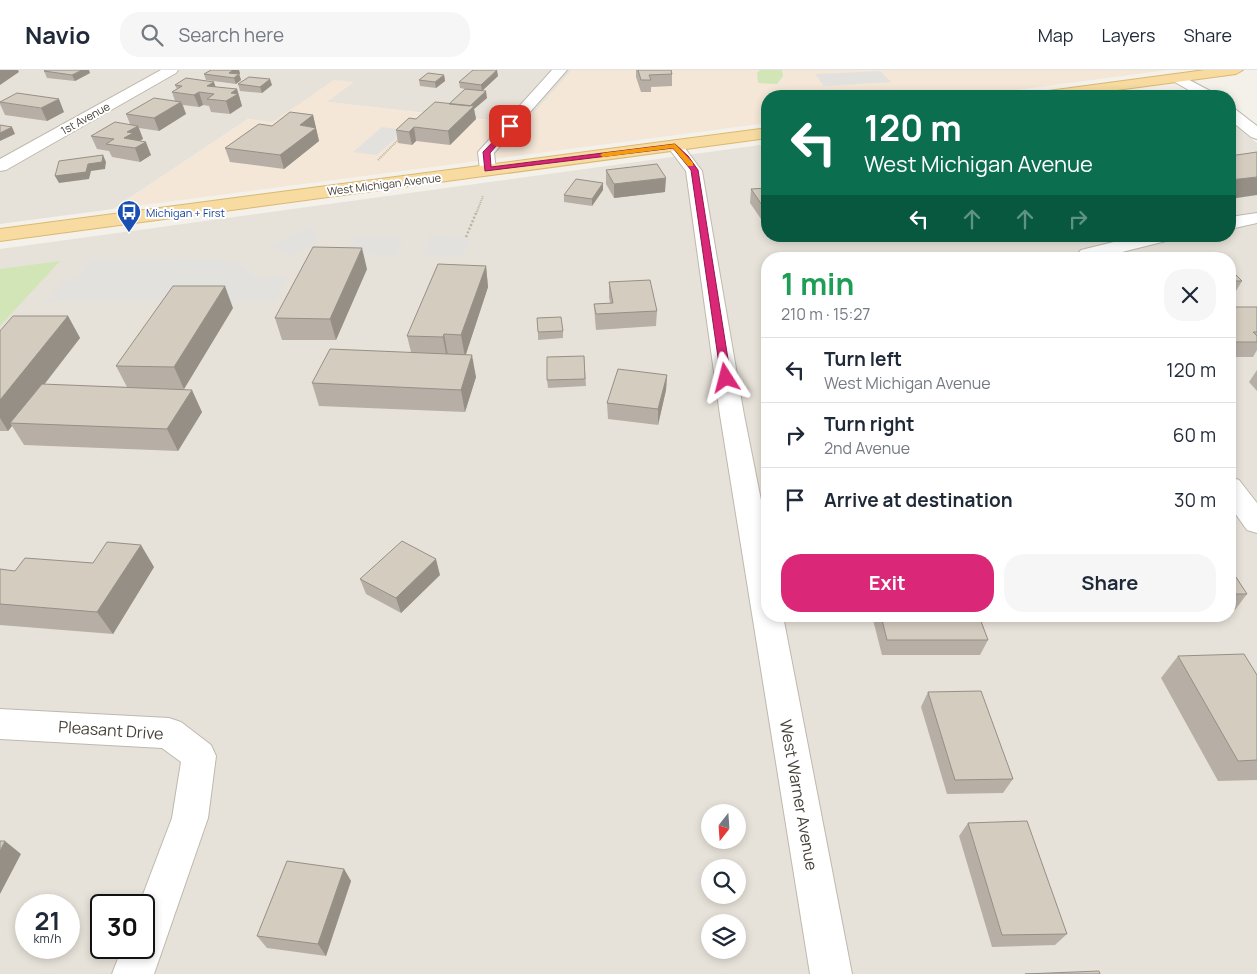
<!DOCTYPE html>
<meta charset="utf-8">
<style>
body{margin:0;font-family:Manrope,sans-serif;background:#f6f6f7;color:#1f2937;height:100vh;display:flex;flex-direction:column;font-size:19px;white-space:nowrap}
*{box-sizing:border-box;margin:0}
p{font-size:16px;color:#747a83}
.icon{flex:none;width:28px;height:28px;fill:none;stroke:currentColor;stroke-width:2;stroke-linecap:round;stroke-linejoin:round}
.map{position:relative;flex:1;overflow:hidden}
.side{position:absolute;left:761px;top:182px;width:475px;height:370px;display:flex;flex-direction:column;background:#fff;border-radius:20px;box-shadow:0 2px 8px #0003}
.side>*{flex:none}
.guide{position:absolute;left:761px;top:20px;width:475px;height:152px;border-radius:20px;box-shadow:0 2px 8px #0003;background:#0b6e4f;color:#fff;overflow:hidden}
.needle{width:32px;rotate:197deg}
.fabs{position:absolute;left:701px;top:734px;display:grid;gap:10px}
.fabs a{display:grid;place-items:center;width:45px;height:45px;border-radius:50%;background:#fff;box-shadow:0 2px 8px #0003;font-size:25px}
.speed{position:absolute;left:15px;top:824px;display:flex;gap:10px;font-size:25px;font-weight:700;text-align:center}
.speed>*{display:grid;place-content:center;width:65px;height:65px;border-radius:50%;background:#fff;box-shadow:0 2px 8px #0003;line-height:1}
.speed small{font-size:12px;font-weight:400}
.speed .limit{border:2px solid #111;border-radius:8px;background:#fff;color:#111}
.pin{position:absolute;display:grid;place-items:center;width:42px;height:42px;color:#fff;margin:-21px;border-radius:10px;box-shadow:0 2px 8px #0006}
.me{position:absolute;width:55px;margin:-28px;rotate:351deg;stroke-linejoin:round;filter:drop-shadow(0 0 4px #0008)}
.turn{display:flex;align-items:center;gap:18px;height:105px;padding:0 20px;font-size:22px}
.turn .icon{width:65px;height:65px;stroke-width:2.5}
.turn b{display:block;font-size:35px;line-height:42px}
.lanes{display:flex;align-items:center;height:48px;padding:0 20px;background:#0003;justify-content:center;gap:25px;direction:ltr}
.lanes .off{opacity:.35}
.round{display:grid;place-items:center;flex:none;width:52px;height:52px;border-radius:20px;background:#f6f6f7}
.head{display:flex;align-items:center;justify-content:space-between;height:85px;padding:0 20px}
h1{font-size:30px;font-weight:700;line-height:38px;color:#1e9e55}
.button{display:flex;gap:10px;margin-top:auto;padding:10px 20px}
.button a{flex:1;height:58px;border-radius:20px;background:#db2777;color:#fff;font-size:20px;font-weight:700;line-height:58px;text-align:center}
.button a+a{background:#f6f6f7;color:#1f2937}
ul{padding:0;list-style:none}
li{display:flex;align-items:center;gap:15px;height:65px;padding:0 20px;border-top:1px solid #e0e1e3}
li div{flex:1}
li b{display:block;font-size:19px}
li em{font-style:normal}
header{display:flex;align-items:center;gap:30px;box-sizing:border-box;height:70px;padding:0 25px;background:#fff;border-bottom:1px solid #e0e1e3}
header strong{font-size:24px}
nav{display:flex;gap:28px;margin-inline-start:auto;font-size:18px}
.search{width:350px;height:45px;background:#f6f6f7;display:flex;align-items:center;gap:12px;box-sizing:border-box;padding:0 18px;border-radius:20px;color:#747a83;font-size:19px}
.map>svg:first-child{display:block}
.residential{fill:#e7e2d9;fill-rule:evenodd}
.commercial{fill:#f4e7d7}
.green{fill:#d1e5b6}
.parking{fill:#e3e1de}
.lines{fill:none;stroke-linecap:round;stroke-linejoin:round}
.minor-casing{stroke:#bfb8ad;stroke-width:2}
.major-casing{stroke:#dbb871;stroke-width:2}
.path-far1{stroke:#bfb3a0;stroke-width:2;stroke-dasharray:1 1;stroke-linecap:butt}
.path{stroke:#bfb3a0;stroke-width:2.5;stroke-dasharray:2 2;stroke-linecap:butt}
.minor{fill:#fff;fill-rule:evenodd}
.major{fill:#f7dba0;fill-rule:evenodd}
.wall{fill:#b7afa5}
.shaded-wall{fill:#958f86}
.building{fill:#d5ccc0;stroke:#958f86}
.route{fill:#db2777;stroke:#8e194d}
.slow{fill:#f59e0b}
.labels{text-anchor:middle;dominant-baseline:central;stroke-width:4;stroke-linejoin:round;paint-order:stroke}
.far-street-label{font-size:11px;fill:#474139;stroke:#fff}
.far-transit-label{font-size:11px;fill:#164399;stroke:#fff;text-anchor:start}
.near-street-label{font-size:16px;fill:#474139;stroke:#fff}
</style>
<header>
<strong>Navio</strong>
<div class="search"><svg class="icon" aria-label="search" viewBox="0 0 24 24"><circle cx="10" cy="10" r="6"/><path d="M15 15l6 6"/></svg>Search here</div>
<nav><a>Map</a><a>Layers</a><a>Share</a></nav>
</header>
<div class="map">
<svg width="1257" height="904" viewBox="0 0 1257 904">
<rect width="100%" height="100%" fill="#f4f1ea"/>
<!-- residential -->
<path class="residential" d="M0,0H572L525,54L327,32L334,10L273,53L248,49L113,139L0,154Z
M1230,52L1257,73V904H0V179L767,74L768,166H1230ZM768,189H1230V546H768ZM710,742H738V770H710ZM710,798H738V825H710ZM26,835H69V878H26ZM101,835H144V878H101ZM710,852H738V880H710Z"/>
<!-- commercial -->
<path class="commercial" d="M572,0H1168L971,26H768L767,53L113,139L248,49L273,52L334,10L354,12L327,32L524,54Z"/>
<!-- green -->
<path class="green" d="M760,0H782L783,6L777,14L758,13L757,3Z
M60,191L0,256V199Z"/>
<!-- parking -->
<path class="parking" d="M880,1L891,12L824,16L815,4Z
M382,57L406,60L377,85L353,82Z
M312,156L319,172L289,186L269,175Z
M356,166L404,167L397,185L347,184Z
M429,166L466,167H471L464,185H423Z
M91,189L236,190L255,207H288L275,232H46L67,208H76Z"/>
<g class="lines">
<!-- minor casing -->
<g class="minor-casing">
<path id="minor" d="M161,0H178L176,3L6,100L0,101V89Z
M552,0H567L494,83L496,100L494,104H482L480,100L478,82Z
M1178,4L1214,23L1216,26H1199L1173,11L1171,8Z
M1230,37L1235,39L1257,56V69L1251,67L1230,50Z
M675,71L681,73L702,101L744,345L768,465V546H783L852,904H810L720,345L686,101L667,76L669,73Z
M1257,143V153L1230,159V147Z
M1138,166H1172L1170,170L1094,189H1073L1081,180Z
M1230,407L1239,410L1257,433V463L1247,460L1230,436Z
M0,639L169,648L181,652L211,675L216,686L208,748L154,904H112L122,878H144V835H139L172,748L181,692L162,678L0,669Z"/>
</g>
<!-- major casing -->
<g class="major-casing">
<path id="major" d="M1205,0H1243L1236,4L1072,26H1034L1036,23L1041,22Z
M768,58V68L0,171V159Z"/>
</g>
<!-- path-far1 -->
<path class="path-far1" d="M378,90L400,68
M476,144L483,126"/>
<!-- path -->
<path class="path" d="M466,167L476,143"/>
<!-- minor -->
<use href="#minor" class="minor"/>
<!-- major -->
<use href="#major" class="major"/>
</g>
<!-- wall -->
<path class="wall" d="M211,0H239L240,4H239L241,10L236,14L206,10L204,4Z
M636,0H671L672,4V16L651,17V22H641L636,7Z
M44,1L90,3L75,11L47,8Z
M444,5L445,11L436,18L420,16L419,10Z
M498,6L482,21L487,28L474,39L476,49L450,75L416,71L412,75L398,73L396,60L449,34L465,19L460,18L459,12Z
M238,14L272,15L262,23L240,21Z
M175,15L216,17L237,19L242,36L230,44L211,42L209,36L203,35L199,37L183,35L186,44L159,61L139,58L143,69L140,71L151,85L140,92L112,87L109,81L97,79L91,66L130,54L126,44L175,31L172,22L177,19Z
M0,32L64,42L47,51L5,45L0,34Z
M313,45L319,71L284,99L230,92L225,78L272,56Z
M606,100L665,122L614,128L606,114Z
M768,118L761,149L750,133L751,119Z
M603,120L592,136L564,132V125Z
M486,196L488,217L466,284L476,307L465,342L319,336L312,313L411,282L407,266Z
M367,199L336,270H282L275,248Z
M1230,199L1242,211L1233,226H1230Z
M609,212L657,241L656,256L596,260L595,249L594,234L610,233L609,227Z
M1230,237H1257V280L1253,287H1230Z
M233,238L184,319L202,342L178,381L24,375L12,356L8,361H0V261L68,246L80,268L44,315L127,317L116,296Z
M563,261V268L538,270V262Z
M584,286L586,316L548,318L547,310Z
M1257,300V321L1249,312Z
M667,305L666,320L658,355L608,349L607,333Z
M154,497L113,564L0,555V499L15,501Z
M1230,498L1247,524L1235,540H1230Z
M440,505L401,543L366,524L360,509Z
M872,546H979L988,570L980,585H882Z
M1178,586L1257,605V710L1218,711L1161,608Z
M928,622L1013,709L1003,723L947,724L921,637Z
M968,753L1067,864L1055,875L992,877L959,766Z
M344,799L351,811L326,886L267,878L257,866Z"/>
<!-- shaded-wall -->
<path class="shaded-wall" d="M0,0H18L19,2L0,15Z
M82,0H89L90,3L75,11L72,5Z
M233,0H239L240,4L233,8L229,3Z
M497,0L498,6L482,21L481,15Z
M239,4L241,10L236,14L234,8Z
M444,5L445,11L436,18L435,12Z
M270,9L272,15L262,23L260,17Z
M214,12L218,24L207,16Z
M237,19L242,36L230,44L226,31L231,23Z
M486,21L487,28L474,39L476,49L450,75L448,61L466,39Z
M199,22L203,35L199,37L194,25Z
M59,29L64,42L47,51L41,38Z
M181,32L186,44L159,61L154,48Z
M313,45L319,71L284,99L280,85L300,55Z
M138,56L143,69L137,72H146L151,85L140,92L135,78L124,68L127,62Z
M12,57L15,64L0,71V63Z
M414,57L416,71L412,75L409,62Z
M103,85L106,92L105,99L91,101L89,109L59,113L55,106L88,94Z
M1257,107V125L1230,129V110Z
M666,108L665,122L614,128V114Z
M603,113V120L592,136V129Z
M768,134V148L761,149L762,135Z
M362,178L367,199L336,270L330,249Z
M486,196L488,217L465,287L461,265Z
M225,216L233,238L184,319L174,297Z
M68,246L80,268L14,353H10L12,356L8,361L0,348V330Z
M444,264L448,286L447,289L443,267Z
M472,285L476,307L465,342L461,320Z
M667,305L666,320L658,355V339Z
M192,320L202,342L178,381L167,359Z
M141,475L154,497L113,564L97,542Z
M436,489L440,505L401,543L396,528Z
M5,771L21,784L0,824V781Z
M344,799L351,811L326,886L318,874Z"/>
<!-- building -->
<path class="building" d="M47,0H82L72,5L44,1Z
M211,0H233L229,3L239,4L234,8L204,4Z
M473,0H497L481,15L459,12Z
M638,0H671L672,4L649,5L651,10H641Z
M428,3L444,5L435,12L419,10Z
M249,7L270,9L260,17L238,14Z
M186,8L214,12L207,16L237,19L231,23L238,24L226,31L207,29L214,24L199,22L194,25L172,22L182,16L175,15Z
M465,19L486,21L470,36L449,34Z
M17,23L59,29L41,38L0,32Z
M154,28L181,32L154,48L126,44Z
M435,32L474,36L448,61L414,57L409,62L396,60L409,48L416,49Z
M290,42L313,45L300,55L316,58L280,85L225,78L259,54L272,56Z
M115,52L138,56L127,62L133,63L124,68L146,72L135,78L106,74L114,69L91,66Z
M0,55L12,57L0,63Z
M1257,82V107L1230,110V86Z
M103,85L102,92L88,94L86,102L55,106L59,91Z
M657,94L666,108L614,114L606,100Z
M576,109L603,113L592,129L564,125Z
M768,118V134L762,135L751,119Z
M313,177L362,178L330,249L275,248Z
M438,194L486,196L461,265L444,264L443,267L407,266Z
M1230,199L1242,211H1230Z
M650,210L657,241L596,244L594,234L613,233L609,212Z
M173,216H225L174,297L116,296Z
M1230,237H1257V262H1253L1257,266V272H1230Z
M13,246H68L0,330V261Z
M561,247L563,261L538,262L537,248Z
M330,279L472,285L461,320L312,313Z
M584,286L585,309L547,310V287Z
M618,299L667,305L658,339L607,333Z
M42,314L192,320L167,359L10,353Z
M402,471L436,489L396,528L360,509Z
M107,472L141,475L97,542L0,534V499L15,501L25,488L93,493Z
M1230,498L1247,524H1230Z
M881,546H979L988,570H887Z
M1244,584L1257,605V690L1238,691L1178,586Z
M981,621L1013,709L955,710L928,622Z
M1027,751L1067,864L1002,865L968,753Z
M0,771H5L0,781Z
M287,791L344,799L318,874L257,866Z
M1099,901L1100,904H1025Z"/>
<!-- route -->
<path class="route" d="M510,54L513,56L512,58L490,83L491,97L675,74L688,86L698,100L731,308L729,310L726,311L721,308L691,100L673,78L485,101L483,82Z"/>
<!-- slow -->
<path class="slow" d="M675,74L693,93V96H688L673,78L603,87L600,85L603,83Z"/>
<!-- icons -->
<defs>
<g id="bus-pin" transform="scale(1.25)"><path d="M0 17L-7.5 6A9.5 9.5 0 1 1 7.5 6Z" fill="#1a4fb4" stroke="#fff"/><path d="M-5-6H5V4H4V6H2V4H-2V6H-4V4H-5ZM-3.5-4V0h7V-4ZM-3.5 1.2v1.5H-2V1.2ZM2 1.2v1.5H3.5V1.2Z" fill="#fff"/></g>
</defs>
<g fill-rule="evenodd">
<use href="#bus-pin" x="129" y="142"/>
</g>
<g class="labels">
<!-- far-street labels -->
<g class="far-street-label">
<text transform="translate(85 48) rotate(-29)">1st Avenue</text>
<text transform="translate(384 114) rotate(-7)">West Michigan Avenue</text>
</g>
<!-- far-transit labels -->
<g class="far-transit-label">
<text x="146" y="142">Michigan + First</text>
</g>
<!-- near-street labels -->
<g class="near-street-label">
<text transform="translate(111 660) rotate(4)">Pleasant Drive</text>
<text transform="translate(799 725) rotate(80)">West Warner Avenue</text>
</g>
</g>
</svg>
<div class="fabs">
<a><svg class="needle" viewBox="-14 -14 28 28"><path d="M0-13l5 13h-10z" fill="#e53935"/><path d="M0 13l5-13h-10z" fill="#747a83"/></svg></a>
<a><svg class="icon" aria-label="search" viewBox="0 0 24 24"><circle cx="10" cy="10" r="6"/><path d="M15 15l6 6"/></svg></a>
<a><svg class="icon" aria-label="layers" viewBox="0 0 24 24"><path d="M12 4l9 5-9 5-9-5zM3 14l9 5 9-5"/></svg></a>
</div>
<div class="speed"><div>21<small>km/h</small></div><div class="limit">30</div></div>
<div class="pin" style="left:510px;top:56px;background:#d93025"><svg class="icon" aria-label="arrive" viewBox="0 0 24 24"><path d="M6 21V4h12l-3 4 3 4H6"/></svg></div>
<svg class="me" style="left:726px;top:308px" viewBox="-20 -20 40 40"><path d="M0-17L14 15 0 8-14 15z" fill="#db2777" stroke="#fff" stroke-width="4"/></svg>
<div class="guide">
<div class="turn"><svg class="icon" aria-label="left" viewBox="0 0 24 24"><path d="M17 20v-9H6M10 6l-5 5 5 5"/></svg><div><b>120 m</b>West Michigan Avenue</div></div>
<div class="lanes"><svg class="icon" aria-label="left" viewBox="0 0 24 24"><path d="M17 20v-9H6M10 6l-5 5 5 5"/></svg><svg class="icon off" aria-label="ahead" viewBox="0 0 24 24"><path d="M12 20V5M6 11l6-6 6 6"/></svg><svg class="icon off" aria-label="ahead" viewBox="0 0 24 24"><path d="M12 20V5M6 11l6-6 6 6"/></svg><svg class="icon off" aria-label="right" viewBox="0 0 24 24"><path d="M7 20v-9h11M14 6l5 5-5 5"/></svg></div>
</div>
<section class="side">
<div class="head"><div><h1>1 min</h1><p>210 m · 15:27</p></div><a class="round"><svg class="icon" aria-label="close" viewBox="0 0 24 24"><path d="M6 6l12 12M18 6L6 18"/></svg></a></div>
<ul>
<li><svg class="icon" aria-label="left" viewBox="0 0 24 24"><path d="M17 20v-9H6M10 6l-5 5 5 5"/></svg><div><b>Turn left</b><p>West Michigan Avenue</p></div><em>120 m</em></li>
<li><svg class="icon" aria-label="right" viewBox="0 0 24 24"><path d="M7 20v-9h11M14 6l5 5-5 5"/></svg><div><b>Turn right</b><p>2nd Avenue</p></div><em>60 m</em></li>
<li><svg class="icon" aria-label="arrive" viewBox="0 0 24 24"><path d="M6 21V4h12l-3 4 3 4H6"/></svg><div><b>Arrive at destination</b></div><em>30 m</em></li>
</ul>
<div class="button"><a>Exit</a><a>Share</a></div>
</section>
</div>
